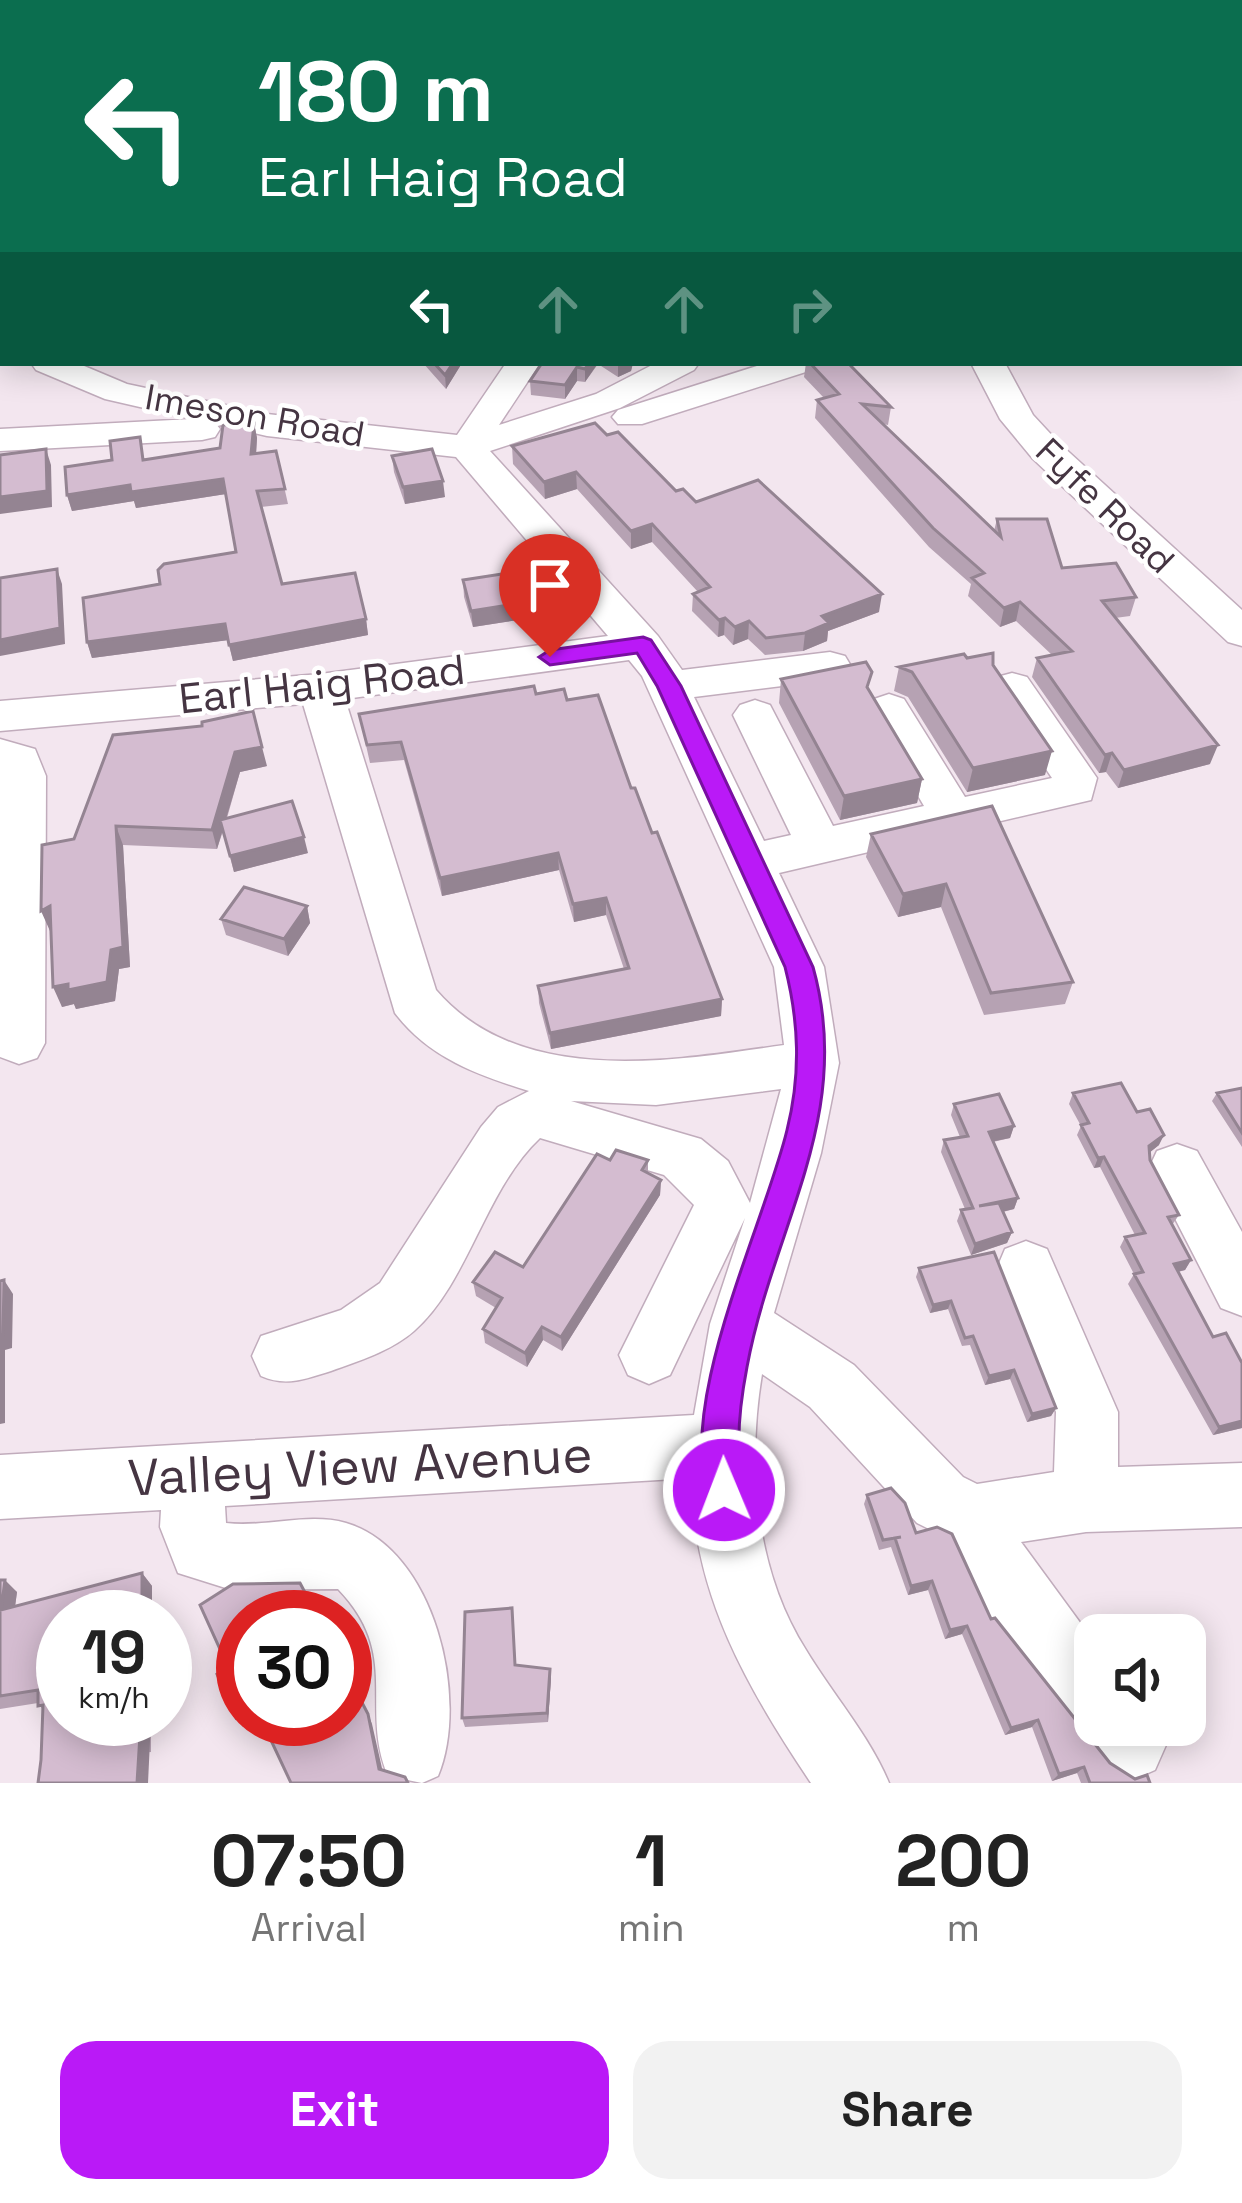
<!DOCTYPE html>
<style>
body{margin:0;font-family:"Space Grotesk",sans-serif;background:#f2f2f2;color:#222;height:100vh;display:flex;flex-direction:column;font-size:45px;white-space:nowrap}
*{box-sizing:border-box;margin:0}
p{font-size:39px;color:#767676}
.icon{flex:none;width:66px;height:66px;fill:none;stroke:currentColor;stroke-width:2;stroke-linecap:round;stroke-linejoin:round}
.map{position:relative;height:1783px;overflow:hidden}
.drawer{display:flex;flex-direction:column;background:#fff;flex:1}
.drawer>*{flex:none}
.hud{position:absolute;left:0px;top:0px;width:1242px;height:366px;box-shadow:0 6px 30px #0003;background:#0b6e4f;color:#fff;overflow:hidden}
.fabs{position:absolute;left:1074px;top:1614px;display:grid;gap:24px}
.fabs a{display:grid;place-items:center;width:132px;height:132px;border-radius:24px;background:#fff;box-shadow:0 6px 30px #0003;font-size:60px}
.speed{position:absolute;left:36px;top:1590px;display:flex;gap:24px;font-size:60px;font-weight:700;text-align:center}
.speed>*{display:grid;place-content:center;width:156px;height:156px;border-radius:50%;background:#fff;box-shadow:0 6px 30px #0003;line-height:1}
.speed small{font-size:30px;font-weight:400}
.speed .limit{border:18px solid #d22;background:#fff;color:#111}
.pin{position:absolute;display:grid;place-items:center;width:102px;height:102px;color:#fff;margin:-123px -51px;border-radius:50% 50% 50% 0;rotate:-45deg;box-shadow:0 0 12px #0007}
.pin .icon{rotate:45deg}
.me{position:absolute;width:132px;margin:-66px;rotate:359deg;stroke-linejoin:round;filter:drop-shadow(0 0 9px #0008)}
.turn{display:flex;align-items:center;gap:42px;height:252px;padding:0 60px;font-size:54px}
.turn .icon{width:156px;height:156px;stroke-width:2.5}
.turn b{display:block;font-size:84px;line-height:102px}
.lanes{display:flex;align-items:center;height:114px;padding:0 60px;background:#0003;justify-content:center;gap:60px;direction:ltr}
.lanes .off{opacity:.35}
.eta{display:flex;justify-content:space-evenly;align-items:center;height:204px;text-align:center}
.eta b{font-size:72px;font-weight:700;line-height:84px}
.button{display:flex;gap:24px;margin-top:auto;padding:24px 60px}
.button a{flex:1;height:138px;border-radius:36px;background:#ba19f7;color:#fff;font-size:48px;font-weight:700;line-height:138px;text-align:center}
.button a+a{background:#f2f2f2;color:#222}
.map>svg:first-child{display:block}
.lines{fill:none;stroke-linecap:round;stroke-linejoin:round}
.minor-casing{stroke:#c1acbc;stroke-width:3}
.minor{fill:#fff;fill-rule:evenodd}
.wall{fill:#b6a2b3}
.shaded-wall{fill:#948492}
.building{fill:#d4bcd0;stroke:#948492;stroke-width:3}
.route{fill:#ba19f7;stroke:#7910a1;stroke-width:3}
.labels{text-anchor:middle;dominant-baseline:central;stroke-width:9;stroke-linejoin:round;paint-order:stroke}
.far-street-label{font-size:36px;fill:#453542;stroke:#fff}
.street-label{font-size:42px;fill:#453542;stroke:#fff}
.near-street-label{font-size:51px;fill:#453542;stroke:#fff}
</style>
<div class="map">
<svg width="1242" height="1783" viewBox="0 0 1242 1783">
<rect width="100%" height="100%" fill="#f3e6ef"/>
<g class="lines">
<!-- minor casing -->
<g class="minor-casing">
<path id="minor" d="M109,0H138L107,3Z
M149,0H174L176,3H151Z
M0,168H3V186H0Z
M31,363H77L127,384L267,414L457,435L506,363H540L499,425L596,394L656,363H699L694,370L620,408L490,451L658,636L682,670L830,652L845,656L851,666L845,676L830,680L694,697L764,841L791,835L733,715L740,705L755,700L770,705L833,826L924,806L867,709L874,699L889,694L904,699L965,797L1052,778L991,687L997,677L1012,673L1027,677L1097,778L1091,800L779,873L824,967L839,1063L821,1153L774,1313L854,1365L963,1477L977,1484L1054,1472L1056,1412L997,1268L1005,1249L1026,1241L1047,1249L1118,1412V1467L1242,1463V1527L1086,1532L1021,1542L1095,1643V1725H1157L1166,1745L1155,1770L1130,1781C1089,1764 1093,1734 1070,1725L981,1606L951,1540L917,1523L810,1407L762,1374C747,1465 755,1570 806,1650C833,1695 869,1735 889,1783H811C749,1690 692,1594 692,1478L225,1506L226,1523C265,1528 308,1512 346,1523C435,1549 470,1699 438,1776L422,1783L388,1776C359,1707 402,1655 338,1589L232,1590L178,1573L160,1527L161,1510L0,1519V1455L694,1415L710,1324L745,1218L670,1375L649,1384L628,1375L619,1355L694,1205L664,1175L540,1138C484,1191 469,1282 414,1331C391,1351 359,1361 331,1371C305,1379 286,1387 261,1376L252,1356L261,1336L341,1310L380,1283L481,1127L498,1107L529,1091C478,1075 429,1058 395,1013L303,704L0,731V701L320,674L608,636L456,457L267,436L216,424L220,429L215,437L202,440L0,451V429L192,419L105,399L36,370ZM629,660L642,676L774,967L784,1045C672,1061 520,1088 436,990L345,699ZM781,1089L750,1203L728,1161L701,1139L571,1101L656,1105Z
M766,363H817L812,370L642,424H618L612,417L618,410Z
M971,363H1005L1033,415L1059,443L1242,610V646L1228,642L1033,459L1000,419Z
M0,739L35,749L46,776L45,1043L37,1058L19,1064L0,1057Z
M1177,1144L1197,1151L1242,1232V1316L1221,1308L1149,1168L1157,1151Z"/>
</g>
<!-- minor -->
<use href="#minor" class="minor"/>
</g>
<!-- wall -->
<path class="wall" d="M0,0H98L93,2L3,3V166H0V47L2,39L0,38Z
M423,363H462L446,389Z
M542,363H633L631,371L618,377L598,364L585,382L577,381L565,399L531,395L530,381Z
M806,363H848L891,407L888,425L883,424L994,531L997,519L1062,568L1136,597L1130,616L1115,618L1210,764L1118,788L1106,772L1099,773L1032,677L1037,658L1052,655L1016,621L1000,627L968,596L971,584L929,547L815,418L817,400L824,398L804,377Z
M254,423L257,438L256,454L276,451L288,504L261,507L282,584L366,619L368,635L233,661L228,640L92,658L87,642L160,584L236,552L226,494L136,508L134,501L72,511L67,495L145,460L220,448Z
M607,435L676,491L879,612L828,631L827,641L803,651L765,655L748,639L733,645L724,635L718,637L692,611L693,594L698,592L652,542L631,549L577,489L545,499L513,464L512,446Z
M392,456L445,497L405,504L394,472Z
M463,580L577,611L473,627L464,597Z
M967,658L993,665L1045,775L967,792L908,697L894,691L899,667Z
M781,679L869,690L922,779L917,803L840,820L779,703Z
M536,694L567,700L631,788L722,999L721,1016L551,1049L539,1003L538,986L624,969L606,915L574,922L559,870L442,896L404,760L370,763L359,714Z
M113,735L267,766L240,772L227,818L308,853L234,872L223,831L217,849L123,845L130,967L119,969L115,1001L76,1009L74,1004L62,1007L50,931L74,839Z
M992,806L1073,982L1065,1004L984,1015L941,907L898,917L866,857L871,834Z
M307,906L310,923L288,956L226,935L221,919Z
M1242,1088V1147L1212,1101L1217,1093Z
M1073,1093L1137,1112L1159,1145L1150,1152V1160L1179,1215L1172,1225L1191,1260L1185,1270L1178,1272L1213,1337L1242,1363V1428L1213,1435L1128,1284L1134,1274L1120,1247L1125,1237L1135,1235L1100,1167L1094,1168L1077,1135L1081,1126L1069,1104Z
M954,1104L1014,1126L1010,1138L993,1142L1018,1198L1014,1209L1003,1212L1012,1232L1007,1243L971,1255L957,1221L961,1210L965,1209L941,1152L944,1140L960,1137L951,1115Z
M610,1160H648V1173L661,1180L660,1195L562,1351L543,1340L527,1367L485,1343L483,1329L496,1308L476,1296L473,1282L523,1267Z
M919,1268L1056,1408L1051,1416L1027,1422L1010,1379L985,1385L970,1345L962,1346L948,1309L930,1313L916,1277Z
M867,1495L916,1533L991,1619L1110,1763L1135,1779L1150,1783H1081L1077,1773L1052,1781L1032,1727L1005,1735L962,1634L945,1639L928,1590L908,1595L891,1547L879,1550L864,1504Z
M142,1573L152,1586V1617H63V1719H151V1752L41,1760L43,1710L38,1703L0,1709V1580L17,1592L15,1606Z
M512,1608L516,1665L551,1678L548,1722L465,1727L462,1718Z"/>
<!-- shaded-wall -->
<path class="shaded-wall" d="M453,363H462L446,389L445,375Z
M589,363H598L585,382V369Z
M633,363L631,371L618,377V364Z
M577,367V381L565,399V385Z
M254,423L257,438L255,470L251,454Z
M46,449L51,465L52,507L0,514V497Z
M576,472L577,489L545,499L544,482Z
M223,479L226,494L136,508L134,501L72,511L67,495L130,485Z
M443,481L445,497L405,504L403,487Z
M652,524V542L631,549V531Z
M57,569L62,584L65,644L0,656V640Z
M577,594V611L473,627L471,611Z
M882,594L879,612L828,631L827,641L803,651L805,633L822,616Z
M1020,602L1016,621L1000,627L1004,608Z
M725,618L724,635L718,637L719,620Z
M366,619L368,635L233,661L229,645Z
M749,621L748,639L733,645L735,627Z
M225,624L229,640L92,658L87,642Z
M1218,745L1210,764L1118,788L1124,770Z
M262,747L267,766L240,772L217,849L212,830L235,752Z
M1052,751L1045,775L967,792L973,768Z
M1112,753L1106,772L1099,773L1105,755Z
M922,779L917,803L840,820L844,796Z
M116,826L123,845L130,967L119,969L115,1001L76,1009L74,1004L62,1007L53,987Z
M304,837L308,853L234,872L230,856Z
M558,853L559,870L442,896L440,878Z
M946,884L941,907L898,917L903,894Z
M606,898V915L574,922L573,904Z
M50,906L59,926L50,931L41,911Z
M307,906L310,923L288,956L284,939Z
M722,999L721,1016L551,1049L550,1033Z
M1014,1126L1010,1138L985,1143L989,1132Z
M1164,1135L1159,1145L1144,1157L1149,1146Z
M1104,1157L1100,1167L1094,1168L1098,1158Z
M661,1180L660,1195L562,1351L561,1337Z
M1018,1198L1014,1209L975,1218L979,1206Z
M1012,1232L1007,1243L971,1255L975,1244Z
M1191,1260L1185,1270L1168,1274L1174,1264Z
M4,1280L13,1294L12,1348L5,1350V1423L0,1424V1335Z
M951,1301L948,1309L930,1313L933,1305Z
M542,1327L543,1340L527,1367L525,1353Z
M1014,1370L1010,1379L985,1385L989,1376Z
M1056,1408L1051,1416L1027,1422L1032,1414Z
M1242,1421V1428L1213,1435L1219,1427Z
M142,1573L152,1586V1617H142Z
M5,1580L17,1592L13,1622L1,1610Z
M932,1581L928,1590L908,1595L911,1586Z
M967,1626L962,1634L945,1639L950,1630Z
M550,1669L551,1678L548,1722L547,1713Z
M243,1713V1719H254L243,1727L236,1718Z
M368,1714L372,1724L384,1777L379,1769Z
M141,1719H151L148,1783H137Z
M1038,1720L1032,1727L1005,1735L1011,1728Z
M1084,1767L1077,1773L1052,1781L1059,1774Z"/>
<!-- building -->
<path class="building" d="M0,0H85L95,3H3V30L0,28Z
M192,0H1242V3H189Z
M1239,9L1242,21V96L1239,99Z
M3,35V154H0V47Z
M1239,116H1242V157L1239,159Z
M1239,204L1242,205V296L1239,295Z
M434,363H453L445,375Z
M542,363H589L585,369L577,367L565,385L530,381Z
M810,363H848L891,407L862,404L1001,537L997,519H1047L1062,568L1116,563L1136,597L1102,601L1218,745L1124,770L1112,753L1105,755L1037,658L1072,651L1020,602L1004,608L972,578L984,573L933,528L817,400L839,394Z
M254,423L251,454L276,451L285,489L257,491L282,584L355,573L366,619L229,645L225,624L87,642L83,598L160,584L158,570L164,564L236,552L223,479L131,492L130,485L67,495L65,467L112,460L110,441L140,437L143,460L220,448L223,425Z
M595,423L607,435L618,432L676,491L683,489L696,502L758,480L882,594L822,616L829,623L805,633L766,638L749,621L735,627L725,618L719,620L693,594L710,587L652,524L631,531L576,472L544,482L512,446Z
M46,449L47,491L0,497V455Z
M432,449L443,481L403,487L392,456Z
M553,566L577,594L471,611L463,580Z
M57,569L60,628L0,640V578Z
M993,653V665L1052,751L973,768L912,672L899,667L964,654L967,658Z
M866,662L872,672L867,687L922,779L844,796L781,679Z
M534,686L536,694L564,689L567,700L598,695L631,788H635L652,833L657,832L722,999L550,1033L538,986L629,968L606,898L573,904L558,853L440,878L401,742L367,745L359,714Z
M253,711L262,747L235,752L212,830L116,826L123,947L111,950L107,982L68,990V984L53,987L50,906L41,911L42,845L74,839L113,735L202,726V722Z
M292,801L304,837L230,856L220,820Z
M992,806L1073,982L991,993L946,884L903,894L871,834Z
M244,887L307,906L284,939L221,919Z
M1121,1083L1137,1112L1150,1109L1164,1135L1149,1146L1150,1160L1179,1215L1168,1217L1191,1260L1174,1264L1213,1337L1226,1333L1242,1363V1421L1219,1427L1134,1274L1143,1272L1125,1237L1145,1233L1104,1157L1098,1158L1081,1125L1089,1123L1073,1093Z
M1242,1088V1133L1217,1093Z
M999,1094L1014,1126L989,1132L1018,1198L979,1206L999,1203L1012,1232L975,1244L961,1210L973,1208L944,1140L968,1136L954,1104Z
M616,1150L648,1160L642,1170L661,1180L561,1337L542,1327L525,1353L483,1329L502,1298L473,1282L495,1252L523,1267L597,1154L610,1160Z
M994,1252L1056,1408L1032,1414L1014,1370L989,1376L973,1336L965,1338L951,1301L933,1305L919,1268Z
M4,1280L3,1335H0V1281Z
M891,1488L905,1503L916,1533L937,1527L952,1534L991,1619L995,1618L1110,1763L1135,1779L1147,1775L1150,1783H1090L1084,1767L1059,1774L1038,1720L1011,1728L967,1626L950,1630L932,1581L911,1586L895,1538L901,1537L883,1540L867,1495Z
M142,1573V1617H63V1719H141L137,1783H38L41,1760L43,1705L38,1706V1690L0,1696V1580H5L1,1610Z
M300,1583L318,1617H243V1713L236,1718L217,1674L228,1667L200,1605L233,1584Z
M512,1608L515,1665L550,1669L547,1713L462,1718L465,1612Z
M345,1670L368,1714L379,1769L405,1777L408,1783H291L261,1719H345Z"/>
<!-- route -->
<path class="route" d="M643,637L651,640L681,686L813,967C855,1116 773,1226 747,1367C742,1393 738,1423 739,1449C739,1468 744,1485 737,1503L724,1508L711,1503C672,1410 764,1226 787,1130C801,1074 799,1022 785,967L657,686L637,653L550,665L539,657L550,650Z"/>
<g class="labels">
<!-- far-street labels -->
<g class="far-street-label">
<text transform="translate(255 416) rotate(10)">Imeson Road</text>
<text transform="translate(1105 506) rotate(44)">Fyfe Road</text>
</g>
<!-- street labels -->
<g class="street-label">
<text transform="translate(322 684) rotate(-6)">Earl Haig Road</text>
</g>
<!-- near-street labels -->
<g class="near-street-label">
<text transform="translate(360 1466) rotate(-3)">Valley View Avenue</text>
</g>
</g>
</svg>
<div class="fabs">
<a><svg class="icon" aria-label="sound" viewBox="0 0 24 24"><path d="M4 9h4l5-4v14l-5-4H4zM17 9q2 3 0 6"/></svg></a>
</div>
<div class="speed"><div>19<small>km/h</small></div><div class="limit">30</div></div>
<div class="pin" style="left:550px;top:657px;background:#d93025"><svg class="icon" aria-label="arrive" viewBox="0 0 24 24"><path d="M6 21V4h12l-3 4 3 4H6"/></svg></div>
<svg class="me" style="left:724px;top:1490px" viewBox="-20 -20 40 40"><circle r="17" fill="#ba19f7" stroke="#fff" stroke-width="3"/><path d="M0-11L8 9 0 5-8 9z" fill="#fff"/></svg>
<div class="hud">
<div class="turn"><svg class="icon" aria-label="left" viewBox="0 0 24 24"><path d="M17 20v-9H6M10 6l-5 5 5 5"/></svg><div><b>180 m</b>Earl Haig Road</div></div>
<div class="lanes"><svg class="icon" aria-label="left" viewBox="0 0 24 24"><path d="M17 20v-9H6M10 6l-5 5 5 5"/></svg><svg class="icon off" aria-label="ahead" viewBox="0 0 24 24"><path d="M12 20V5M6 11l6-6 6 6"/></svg><svg class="icon off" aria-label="ahead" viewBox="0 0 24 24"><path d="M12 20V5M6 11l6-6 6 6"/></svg><svg class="icon off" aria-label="right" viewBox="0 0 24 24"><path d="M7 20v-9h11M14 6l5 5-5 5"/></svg></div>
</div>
</div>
<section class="drawer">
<div class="eta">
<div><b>07:50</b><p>Arrival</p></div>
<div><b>1</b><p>min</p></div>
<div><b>200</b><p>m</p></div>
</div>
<div class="button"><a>Exit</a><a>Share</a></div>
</section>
